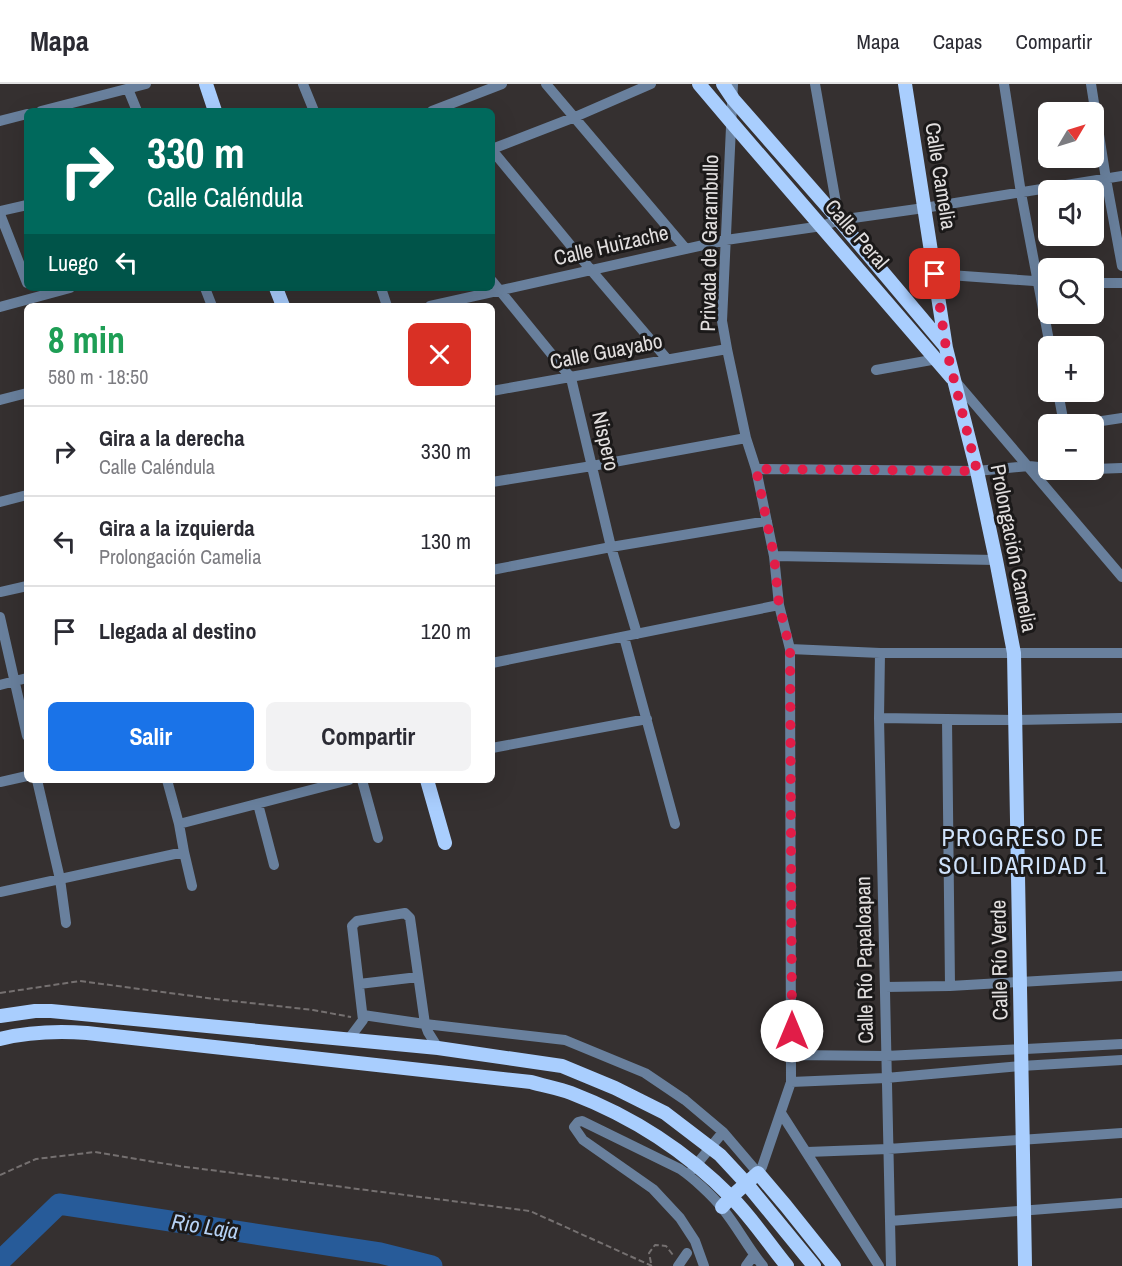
<!DOCTYPE html>
<html lang="es">
<meta charset="utf-8">
<style>
body{margin:0;font-family:"Archivo Narrow",sans-serif;background:#f2f2f3;color:#2b2b33;height:100vh;display:flex;flex-direction:column;font-size:22px;white-space:nowrap}
*{box-sizing:border-box;margin:0}
p{font-size:20px;color:#7c7c81}
.icon{flex:none;width:33px;height:33px;fill:none;stroke:currentColor;stroke-width:2;stroke-linecap:round;stroke-linejoin:round}
.map{position:relative;flex:1;overflow:hidden}
.sheet{position:absolute;left:24px;top:219px;width:471px;height:480px;display:flex;flex-direction:column;background:#fff;border-radius:9px;box-shadow:0 6px 24px #0002}
.sheet>*{flex:none}
.top-card{position:absolute;left:24px;top:24px;width:471px;height:183px;border-radius:9px;box-shadow:0 6px 24px #0002;background:#00695c;color:#fff;overflow:hidden}
.needle{width:39px;rotate:52deg}
.buttons{position:absolute;left:1038px;top:18px;display:grid;gap:12px}
.buttons a{display:grid;place-items:center;width:66px;height:66px;border-radius:9px;background:#fff;box-shadow:0 6px 24px #0002;font-size:30px}
.pin{position:absolute;display:grid;place-items:center;width:51px;height:51px;color:#fff;margin:-26px;border-radius:12px;box-shadow:0 3px 9px #0006}
.me{position:absolute;width:66px;margin:-33px;rotate:0deg;stroke-linejoin:round;filter:drop-shadow(0 0 4px #0008)}
.turn{display:flex;align-items:center;gap:21px;height:126px;padding:0 24px;font-size:27px}
.turn .icon{width:78px;height:78px;stroke-width:2.5}
.turn b{display:block;font-size:42px;line-height:51px}
.then{display:flex;align-items:center;height:57px;padding:0 24px;background:#0003;gap:12px;font-size:22px}
.round{display:grid;place-items:center;flex:none;width:63px;height:63px;border-radius:9px;background:#f2f2f3}
.overview{display:flex;align-items:center;justify-content:space-between;height:102px;padding:0 24px}
h1{font-size:36px;font-weight:700;line-height:45px;color:#1e9e55}
.action{display:flex;gap:12px;margin-top:auto;padding:12px 24px}
.action a{flex:1;height:69px;border-radius:9px;background:#1a73e8;color:#fff;font-size:24px;font-weight:700;line-height:69px;text-align:center}
.action a+a{background:#f2f2f3;color:#2b2b33}
ul{padding:0;list-style:none}
li{display:flex;align-items:center;gap:18px;height:90px;padding:0 24px;border-top:2px solid #e1e1e2}
li div{flex:1}
li b{display:block;font-size:22px}
li em{font-style:normal}
header{display:flex;align-items:center;gap:36px;box-sizing:border-box;height:84px;padding:0 30px;background:#fff;border-bottom:2px solid #e1e1e2}
header strong{font-size:28px}
nav{display:flex;gap:33px;margin-inline-start:auto;font-size:21px}
.map>svg:first-child{display:block}
.lines{fill:none;stroke-linecap:round;stroke-linejoin:round}
.river{stroke:#275b99;stroke-width:21}
.path{stroke:#757070;stroke-width:2;stroke-dasharray:6 3;stroke-linecap:butt}
.minor{stroke:#69809d;stroke-width:10}
.major{stroke:#a9cefe;stroke-width:14}
.minor-bridge{stroke:#69809d;stroke-width:10}
.route{stroke:#e11d48;stroke-width:10;stroke-dasharray:0 18}
.labels{text-anchor:middle;dominant-baseline:central;stroke-width:6;stroke-linejoin:round;paint-order:stroke}
.street-label{font-size:21px;fill:#e2dfdf;stroke:#1b1919}
.water-label{font-size:22px;font-style:italic;fill:#b6d2f5;stroke:#1b1919}
.quarter-label{font-size:24px;letter-spacing:1.5px;fill:#cfe2fb;stroke:#1b1919}
</style>
<header>
<strong>Mapa</strong>
<nav><a>Mapa</a><a>Capas</a><a>Compartir</a></nav>
</header>
<div class="map">
<svg width="1122" height="1182" viewBox="0 0 1122 1182">
<rect width="100%" height="100%" fill="#353030"/>
<g class="lines">
<!-- river -->
<path class="river" d="M0,1177L59,1120L380,1169L432,1182"/>
<!-- path -->
<path class="path" d="M0,909L80,897L215,915L313,926L351,933
M0,1091L36,1075L95,1068L179,1082L530,1127L652,1182
M651,1179L649,1169L655,1161L666,1162L673,1171"/>
<!-- minor -->
<path class="minor" d="M303,0L314,27
M546,0L686,165
M815,0L839,136
M1004,0L1021,109L1050,262
M1091,0L1106,95L1122,182
M128,5L137,27
M41,27L146,0
M432,27L502,0
M0,37L27,30
M492,65L575,33L651,0
M492,66L591,186L667,275
M0,127L27,121
M0,130L27,199
M935,190L1048,198
M492,197L571,294L611,463L637,550
M1094,199H1122
M205,204L212,222
M381,204L387,222
M430,222L726,156L822,142L839,136L924,124L1122,92
M0,223L70,204
M876,286L937,275
M956,298L1122,493
M492,307L727,265
M1058,308L1064,340
M0,316L27,309
M1082,340L1122,334
M756,385L977,387L1029,382L1048,384
M1094,385L1122,384
M492,398L592,382L746,354
M0,418L27,411
M774,472L996,476
M492,486L611,463L767,437
M0,508L27,502
M0,533L27,652
M624,553L675,740
M790,565L880,569H1122
M880,569L879,634L891,1182
M492,579L779,521
M0,601L27,594
M879,634L1015,636L1122,634
M947,635L950,902
M492,664L647,635
M37,696L60,795L66,839
M167,696L179,740L184,768L192,802
M362,696L378,754
M0,698L27,692
M258,720L274,781
M179,740L349,696
M0,808L184,768
M359,900L418,893
M885,903L950,902L1122,892
M363,931L425,940L565,956L645,989L685,1016L723,1048L758,1089L762,1083L791,998L790,565L779,521L774,472L756,385L746,354L727,265L722,237L733,0
M348,956L363,936L352,842L357,837L405,829L410,834L425,940L428,948L438,964
M792,971L886,972L1122,960
M791,998L886,994L1021,982L1122,976
M781,1029L879,1182
M807,1068L888,1065L1122,1049
M692,1086L723,1048
M890,1137L1122,1119
M704,1182L695,1157L680,1134L653,1105L583,1056L574,1043L578,1038L582,1037L680,1085C693,1094 712,1111 722,1124C737,1142 748,1164 763,1182
M746,1182L754,1171"/>
<!-- major -->
<path class="major" d="M206,0L215,27
M699,0L732,39L952,294
M723,0L733,15L839,136L945,262
M905,0L946,264L977,387L996,476L1014,569L1025,1182
M276,204L283,222
M427,696L445,759
M0,932L35,927H51L438,964L562,982L615,1004L665,1029L720,1071L746,1099L814,1182
M0,955C28,948 58,947 87,949L531,998C544,1002 558,1004 571,1009C631,1032 687,1068 732,1114C752,1134 769,1160 787,1182
M722,1123L731,1113L758,1089L786,1122L834,1182"/>
<!-- minor-bridge -->
<path class="minor-bridge" d="M678,1182L687,1169"/>
</g>
<g class="lines">
<!-- route -->
<path class="route" d="M792,947L790,565L779,521L774,472L756,385L977,387L946,264L935,190"/>
</g>
<g class="labels">
<!-- street labels -->
<g class="street-label">
<text transform="translate(941 92) rotate(81)">Calle Camelia</text>
<text transform="translate(857 150) rotate(49)">Calle Peral</text>
<text transform="translate(709 159) rotate(-89)">Privada de Garambullo</text>
<text transform="translate(611 161) rotate(-13)">Calle Huizache</text>
<text transform="translate(606 267) rotate(-11)">Calle Guayabo</text>
<text transform="translate(606 357) rotate(77)">Nispero</text>
<text transform="translate(1014 464) rotate(79)">Prolongación Camelia</text>
<text transform="translate(864 876) rotate(-91)">Calle Río Papaloapan</text>
<text transform="translate(999 876) rotate(-91)">Calle Río Verde</text>
</g>
<!-- water labels -->
<g class="water-label">
<text transform="translate(205 1142) rotate(9)">Rio Laja</text>
</g>
<!-- quarter labels -->
<g class="quarter-label">
<text x="1023" y="753">PROGRESO DE<tspan x="1023" dy="28">SOLIDARIDAD 1</tspan></text>
</g>
</g>
</svg>
<div class="buttons">
<a><svg class="needle" viewBox="-14 -14 28 28"><path d="M0-13l5 13h-10z" fill="#e53935"/><path d="M0 13l5-13h-10z" fill="#7c7c81"/></svg></a>
<a><svg class="icon" aria-label="sound" viewBox="0 0 24 24"><path d="M4 9h4l5-4v14l-5-4H4zM17 9q2 3 0 6"/></svg></a>
<a><svg class="icon" aria-label="search" viewBox="0 0 24 24"><circle cx="10" cy="10" r="6"/><path d="M15 15l6 6"/></svg></a>
<a>+</a>
<a>−</a>
</div>
<div class="pin" style="left:935px;top:190px;background:#d93025"><svg class="icon" aria-label="arrive" viewBox="0 0 24 24"><path d="M6 21V4h12l-3 4 3 4H6"/></svg></div>
<svg class="me" style="left:792px;top:947px" viewBox="-20 -20 40 40"><circle r="19" fill="#fff"/><path d="M0-13L10 11 0 6-10 11z" fill="#e11d48"/></svg>
<div class="top-card">
<div class="turn"><svg class="icon" aria-label="right" viewBox="0 0 24 24"><path d="M7 20v-9h11M14 6l5 5-5 5"/></svg><div><b>330 m</b>Calle Caléndula</div></div>
<div class="then">Luego<svg class="icon" aria-label="left" viewBox="0 0 24 24"><path d="M17 20v-9H6M10 6l-5 5 5 5"/></svg></div>
</div>
<section class="sheet">
<div class="overview"><div><h1>8 min</h1><p>580 m · 18:50</p></div><a class="round" style="background:#d93025;color:#fff"><svg class="icon" aria-label="close" viewBox="0 0 24 24"><path d="M6 6l12 12M18 6L6 18"/></svg></a></div>
<ul>
<li><svg class="icon" aria-label="right" viewBox="0 0 24 24"><path d="M7 20v-9h11M14 6l5 5-5 5"/></svg><div><b>Gira a la derecha</b><p>Calle Caléndula</p></div><em>330 m</em></li>
<li><svg class="icon" aria-label="left" viewBox="0 0 24 24"><path d="M17 20v-9H6M10 6l-5 5 5 5"/></svg><div><b>Gira a la izquierda</b><p>Prolongación Camelia</p></div><em>130 m</em></li>
<li><svg class="icon" aria-label="arrive" viewBox="0 0 24 24"><path d="M6 21V4h12l-3 4 3 4H6"/></svg><div><b>Llegada al destino</b></div><em>120 m</em></li>
</ul>
<div class="action"><a>Salir</a><a>Compartir</a></div>
</section>
</div>
